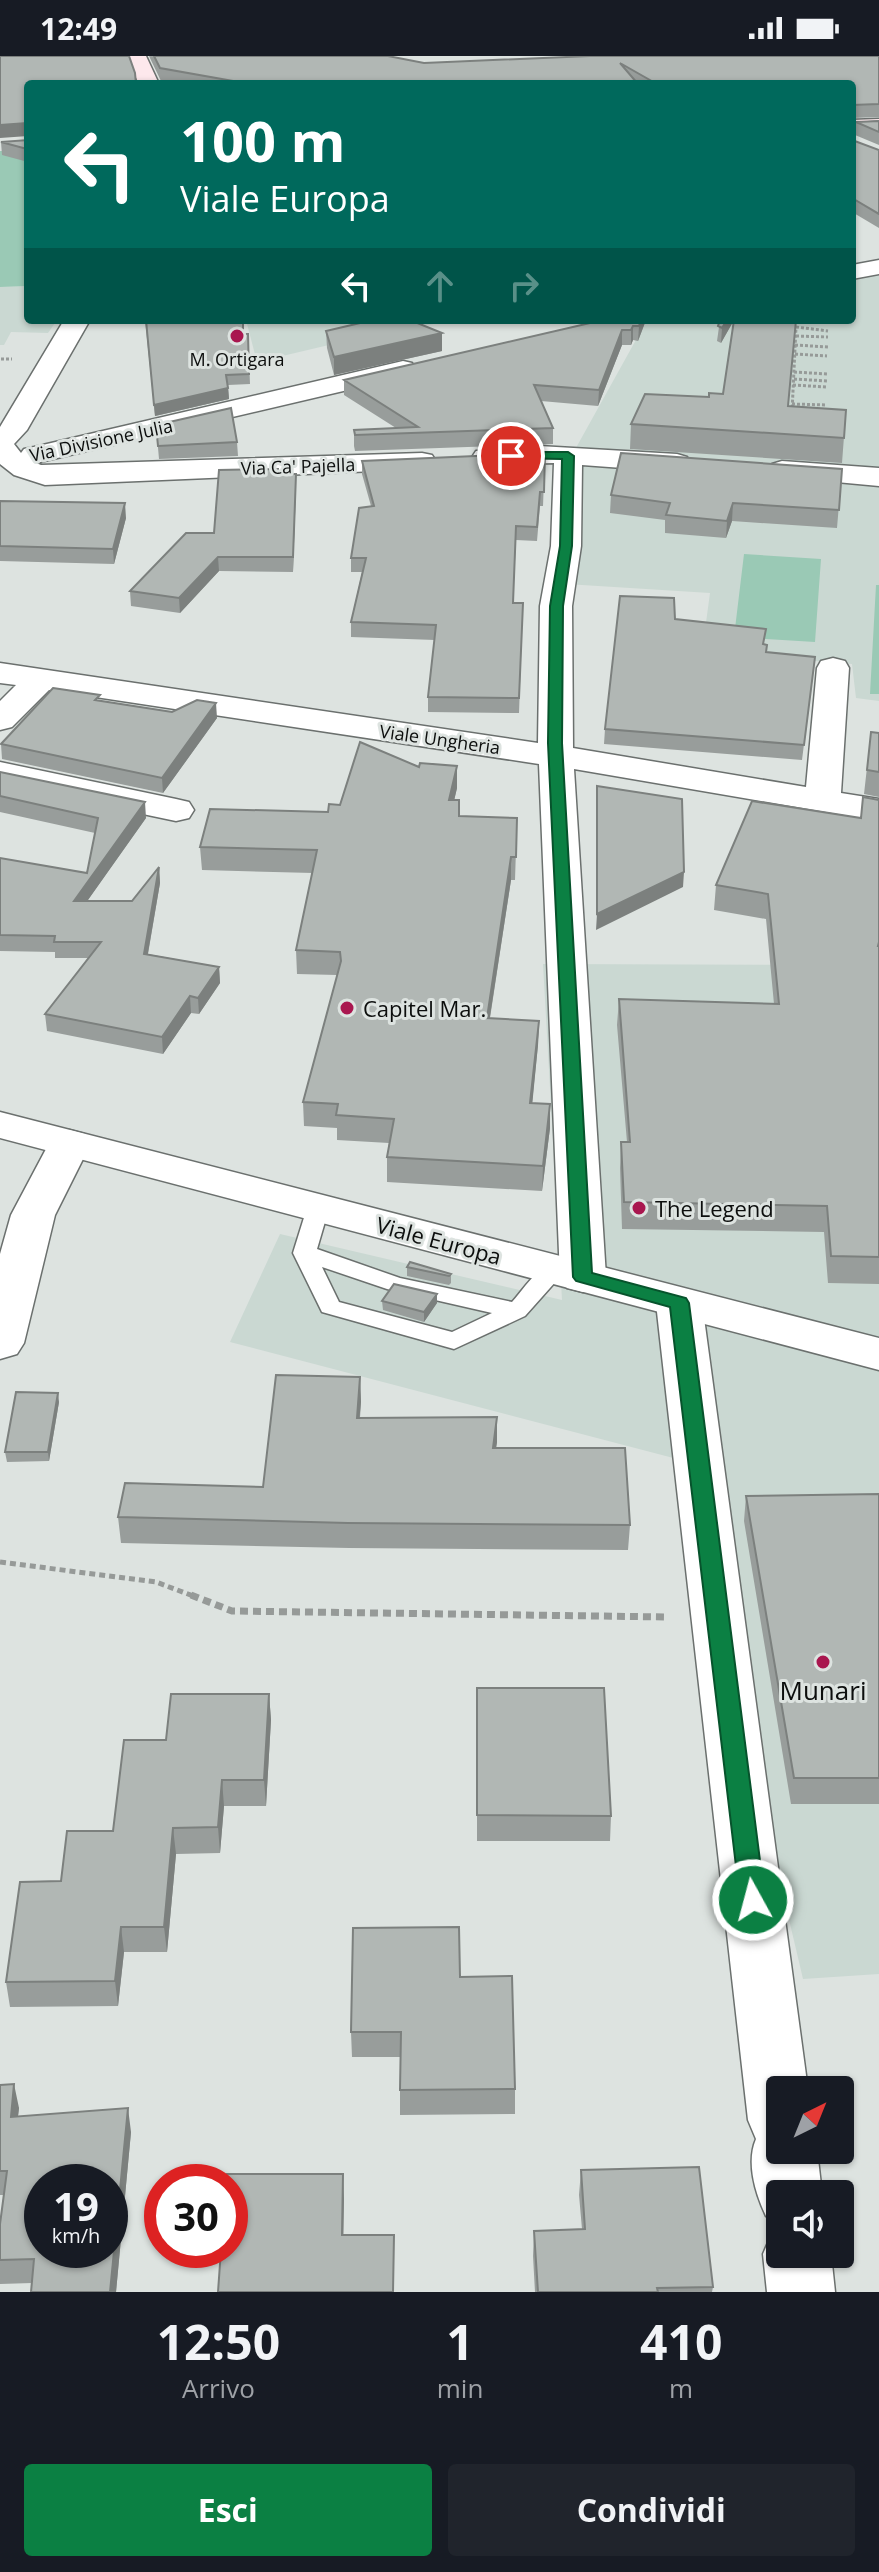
<!DOCTYPE html>
<html lang="it">
<style>
body{margin:0;font-family:"Open Sans",sans-serif;background:#20242c;color:#f1f3f6;height:100vh;display:flex;flex-direction:column;font-size:30px;white-space:nowrap}
*{box-sizing:border-box;margin:0}
p{font-size:26px;color:#9ea1a6}
.icon{flex:none;width:44px;height:44px;fill:none;stroke:currentColor;stroke-width:2;stroke-linecap:round;stroke-linejoin:round}
.map{position:relative;height:2236px;overflow:hidden}
.panel{display:flex;flex-direction:column;background:#171b24;flex:1}
.panel>*{flex:none}
.guide{position:absolute;left:24px;top:24px;width:832px;height:244px;border-radius:8px;box-shadow:0 2px 6px #0004;background:#00695c;color:#fff;overflow:hidden}
.needle{width:52px;rotate:43deg}
.tools{position:absolute;left:766px;top:2020px;display:grid;gap:16px}
.tools a{display:grid;place-items:center;width:88px;height:88px;border-radius:8px;background:#171b24;box-shadow:0 2px 6px #0004;font-size:40px}
.speed{position:absolute;left:24px;top:2108px;display:flex;gap:16px;font-size:40px;font-weight:700;text-align:center}
.speed>*{display:grid;place-content:center;width:104px;height:104px;border-radius:50%;background:#171b24;box-shadow:0 2px 6px #0004;line-height:1}
.speed small{font-size:20px;font-weight:400}
.speed .limit{border:12px solid #d22;background:#fff;color:#111}
.pin{position:absolute;display:grid;place-items:center;width:68px;height:68px;color:#fff;margin:-34px;border:4px solid #fff;border-radius:50%;box-shadow:0 2px 8px #0007}
.me{position:absolute;width:88px;margin:-44px;rotate:353deg;stroke-linejoin:round;filter:drop-shadow(0 0 6px #0008)}
.turn{display:flex;align-items:center;gap:28px;height:168px;padding:0 24px;font-size:36px}
.turn .icon{width:104px;height:104px;stroke-width:2.5}
.turn b{display:block;font-size:56px;line-height:68px}
.lanes{display:flex;align-items:center;height:76px;padding:0 24px;background:#0003;justify-content:center;gap:40px;direction:ltr}
.lanes .off{opacity:.35}
.eta{display:flex;justify-content:space-evenly;align-items:center;height:136px;text-align:center}
.eta b{font-size:48px;font-weight:700;line-height:56px}
.action{display:flex;gap:16px;margin-top:auto;padding:16px 24px}
.action a{flex:1;height:92px;border-radius:8px;background:#0b8043;color:#fff;font-size:32px;font-weight:700;line-height:92px;text-align:center}
.action a+a{background:#20242c;color:#f1f3f6}
.status{display:flex;justify-content:space-between;align-items:center;height:56px;padding:0 40px;background:#171b24;direction:ltr}
.status svg{height:22px;fill:currentColor}
.map>svg:first-child{display:block}
.built{fill:#cad8d2}
.green{fill:#9ac9b5}
.lines{fill:none;stroke-linecap:round;stroke-linejoin:round}
.service-casing{stroke:#6b706e;stroke-width:3}
.minor-casing{stroke:#6b706e;stroke-width:3}
.tertiary-casing{stroke:#6b706e;stroke-width:3}
.secondary-casing{stroke:#6b706e;stroke-width:3}
.path-far2{stroke:#969a98;stroke-width:3;stroke-dasharray:3 2;stroke-linecap:butt}
.path-far1{stroke:#969a98;stroke-width:5;stroke-dasharray:6 4;stroke-linecap:butt}
.path{stroke:#969a98;stroke-width:7;stroke-dasharray:8 5;stroke-linecap:butt}
.service{fill:#fff;fill-rule:evenodd}
.minor{fill:#fff;fill-rule:evenodd}
.tertiary{fill:#fff;fill-rule:evenodd}
.secondary{fill:#fde8ec;fill-rule:evenodd}
.wall{fill:#989d9b}
.shaded-wall{fill:#7c807e}
.building{fill:#b1b7b4;stroke:#7c807e;stroke-width:2;fill-rule:evenodd}
.route{fill:#0b8043;stroke:#07532c;stroke-width:2}
.poi-dot{fill:#a9174f;stroke:#dde3e0;stroke-width:3}
.labels{text-anchor:middle;dominant-baseline:central;stroke-width:6;stroke-linejoin:round;paint-order:stroke}
.far-poi-label{font-size:18px;fill:#0c0e0d;stroke:#dde3e0}
.far-street-label{font-size:18px;fill:#0c0e0d;stroke:#dde3e0}
.poi-label{font-size:22px;fill:#0c0e0d;stroke:#dde3e0;text-anchor:start}
.street-label{font-size:22px;fill:#0c0e0d;stroke:#dde3e0}
.near-poi-label{font-size:26px;fill:#0c0e0d;stroke:#dde3e0}
</style>
<div class="status"><b>12:49</b><svg viewBox="0 0 49 12"><path d="M0 12V9h3v3zM5 12V6h3v6zM10 12V3h3v9zM15 12V0h3v12zM26 1h20v11H26zM47 4h2v5h-2z"/></svg></div>
<div class="map">
<svg width="879" height="2236" viewBox="0 0 879 2236">
<rect width="100%" height="100%" fill="#dde3e0"/>
<!-- built -->
<path class="built" d="M879,219V645L856,642L852,608L702,596L710,537L550,527L572,399L647,264H852V224Z
M28,230V264H57L48,277L11,276L4,289H0V231Z
M246,264H441L443,267L405,271L257,306Z
M543,908L879,909V1918L803,1923L681,1404L230,1286L280,1178L562,1244Z"/>
<!-- green -->
<path class="green" d="M0,95H28V230L0,231Z
M744,498L821,503L815,586L734,581Z
M876,529H879V638H870Z"/>
<g class="lines">
<!-- service casing -->
<g class="service-casing">
<path id="service" d="M318,1145L326,1147L329,1152L317,1193L400,1222L512,1246C525,1232 541,1203 562,1209L566,1214L525,1260L454,1293L322,1256L293,1197L307,1152L310,1147ZM322,1211L387,1233L492,1257L452,1276L339,1246Z"/>
</g>
<!-- minor casing -->
<g class="minor-casing">
<path id="minor" d="M879,204V218L852,223V209Z
M64,264H90L27,374L14,388L21,397L24,393L34,391L403,305L412,307L416,313L412,319L403,321L36,407L41,409L422,397L432,399L436,405L432,411L422,413L45,429L14,419L0,408V371Z
M539,390L677,398L687,401L691,407L687,413L677,416L582,409L581,490L572,550L573,692L806,731L817,612L821,605L833,602L845,605L849,612L841,737L879,743V765L574,713L606,1221L599,1232L583,1236L567,1232L560,1221L539,708L49,634L12,671L0,674V645L16,629L0,627V607L538,687L540,550L551,490L554,407L486,409L476,407L472,401L476,395Z
M782,405L879,412V430L772,420L768,414L772,408Z
M0,706L176,743L189,746L194,754L189,762L176,765L0,728Z
M69,1074L84,1078L91,1087L55,1159L24,1287L17,1298L0,1303V1198L11,1159L54,1078Z
M679,1232L696,1236L702,1247L808,2034H780V2094H817L822,2138H780V2165L766,2160C755,2137 746,2106 756,2083L748,2064L656,1247L662,1236Z
M780,2173V2198H831L835,2236H767L763,2198L773,2175Z"/>
</g>
<!-- tertiary casing -->
<g class="tertiary-casing">
<path id="tertiary" d="M0,1056L879,1282V1314L0,1082Z"/>
</g>
<!-- secondary casing -->
<g class="secondary-casing">
<path id="secondary" d="M126,0H146L159,28H139Z
M879,63V75L852,76V64Z"/>
</g>
<!-- path-far2 -->
<path class="path-far2" d="M789,269L796,271L792,356
M796,271L828,275
M796,280L828,281
M795,289L828,291
M795,298L827,300
M1,303H12
M794,316L828,318
M794,323L828,325
M793,329L827,331
M792,348L827,349"/>
<!-- path-far1 -->
<path class="path-far1" d="M0,1506L156,1526L196,1541"/>
<!-- path -->
<path class="path" d="M191,1539L232,1555L668,1561"/>
<!-- service -->
<use href="#service" class="service"/>
<!-- minor -->
<use href="#minor" class="minor"/>
<!-- tertiary -->
<use href="#tertiary" class="tertiary"/>
<!-- secondary -->
<use href="#secondary" class="secondary"/>
</g>
<!-- wall -->
<path class="wall" d="M149,0H388L424,7L879,0V61L852,62V28H179L161,25Z
M879,64V89L855,79L856,66Z
M28,84V106L2,99L1,86Z
M852,84L879,94V172L852,156Z
M145,264L225,267L244,278H248L250,328L228,329L229,343L155,360Z
M646,264L638,285L633,284L631,289H622L598,350L541,345L553,372V388L355,395L354,390V374L396,372L344,339V324Z
M720,264H796L788,350L846,354L842,407L630,393L631,368L709,341L723,338L734,264L721,287L717,285Z
M326,275L442,295L334,319L327,292Z
M156,369L237,386L238,400L159,403Z
M545,397L543,450H540L537,485L516,484L513,547H523L519,657L428,656V641L435,584L351,581V566L362,516H351V502L371,450L362,418V405Z
M842,413L837,472L732,465L726,482L665,477V464L610,457L611,439Z
M278,418H296L293,516L219,515L180,557L131,550L130,535L214,477Z
M0,445L126,462L114,508L0,505Z
M675,563L767,589V596L815,601L802,704L604,688L605,673Z
M100,645L172,656L217,662L163,737L2,703L1,688Z
M871,676L879,677V741L864,738Z
M457,710V732L454,744L459,760L517,762L515,824H511L490,962L539,965L538,989L532,1047L550,1072L542,1135L387,1126V1101L389,1087L337,1084V1072L304,1070L303,1046L337,919L297,918L296,894L313,817L202,814L200,791L328,756L419,711Z
M0,716L146,762L87,845H132L159,811L160,827L148,898L219,911L220,927L199,958L191,957L163,998L47,975L45,958L88,902H55V896L0,895V802L87,817L95,777L0,756Z
M879,744V1228L828,1227L824,1176L622,1173L620,1112L621,1086H627L617,969L619,943L774,948L766,863L714,854L716,829L861,762Z
M407,1211L451,1218V1227L449,1229L407,1220Z
M382,1245L437,1247L424,1266L383,1254Z
M360,1321L361,1346L360,1362L497,1386L496,1392L630,1469L628,1494L349,1492L121,1487L118,1461L263,1431Z
M59,1346L49,1405L7,1406L5,1396Z
M879,1438V1748H791L744,1465L746,1440Z
M477,1632L611,1760L610,1785H477Z
M269,1638L271,1664L266,1750H224L220,1797L176,1798L167,1896H124L118,1950L10,1951L6,1926L61,1825L113,1775L166,1684Z
M460,1921L515,2033V2058L400,2059V2001H352L351,1976Z
M0,2029L19,2052L18,2060L131,2076L116,2236H31L32,2227L0,2228V2168L4,2139H0Z
M581,2114L713,2231L712,2236H535L533,2200L534,2175L582,2173L579,2139Z"/>
<!-- shaded-wall -->
<path class="shaded-wall" d="M27,67L28,80L0,82V69Z
M641,264H646L638,285L639,270Z
M727,264H734L721,287L722,272Z
M633,270V284L631,289V274Z
M622,274V289L598,350L599,334Z
M442,277V295L334,319V301Z
M228,332L229,343L155,360L154,349Z
M296,418V432L293,516V501Z
M125,447L126,462L114,508L113,493Z
M733,447L732,465L726,482L727,465Z
M218,501L219,515L180,557L179,542Z
M216,647L217,662L163,737L162,722Z
M457,710V732L449,767V744Z
M145,746L146,762L76,861L74,845Z
M511,801V824L486,986L487,962Z
M159,811L160,827L145,914L144,898Z
M684,816L683,831L596,874L597,858Z
M219,911L220,927L199,958L198,942Z
M190,940L191,957L163,998L162,981Z
M539,965L538,989L530,1071V1047Z
M550,1048V1072L542,1135L543,1110Z
M437,1238V1247L424,1266V1256Z
M360,1321L361,1346L357,1387V1362Z
M58,1337L59,1346L49,1405L48,1396Z
M497,1361V1386L492,1417L493,1392Z
M269,1638L271,1664L266,1750L264,1724Z
M222,1724L224,1750L220,1797L218,1771Z
M173,1772L176,1798L167,1896L164,1871Z
M121,1871L124,1896L118,1950L115,1925Z
M14,2028L19,2052L15,2085L11,2061Z
M128,2052L131,2076L116,2236H110Z
M343,2118L344,2143L343,2204L342,2179Z"/>
<!-- building -->
<path class="building" d="M0,0H129L135,17L136,28H28V68L27,67L0,69Z
M154,0H388L424,7L590,0H879V48L852,49V28H657L620,7L638,28H250L160,12Z
M879,65V76L856,66Z
M28,84V93H27L1,86Z
M852,84L879,94V158L852,142Z
M146,264H222L221,267H243V278H248L249,318L226,319L228,332L154,349Z
M373,264H410L442,277L334,301L326,275Z
M603,264H641L639,270H633L631,274H622L599,334L534,329L553,372L355,379L354,374L418,371L344,324Z
M720,264H727L722,272L718,270Z
M734,264H796L788,350L846,354L844,382L631,368L645,338L709,341V337L723,338Z
M231,352L237,386L158,390L156,369Z
M545,397L544,436H540L537,471L516,470L513,547H523L519,642L428,641L436,569L351,566L366,502H351L359,452L374,450L362,405Z
M621,397L842,413L839,454L733,447L727,465L666,459L670,447L611,439Z
M278,413V418H296L293,501H218L179,542L130,535L186,477H214L219,414Z
M0,445L125,447L113,493L0,490Z
M620,540L674,542L675,563L766,573L763,588L767,589L766,596L815,601L804,689L605,673Z
M53,632L100,639L95,644L172,656L197,644L216,647L162,722L1,688Z
M871,676L879,677V716L867,714Z
M360,686L419,711L420,707L457,710L449,744H459V760L517,762L516,801H511L487,962L539,965L530,1047L550,1048L543,1110L387,1101L394,1063L336,1059L338,1048L303,1046L341,905L340,896L296,894L317,794L200,791L210,753L328,756L329,748L340,749Z
M0,716L145,746L74,845H132L159,811L144,898L219,911L198,942L190,940L162,981L45,958L101,886H54L55,880L0,879V802L87,817L98,762L0,740Z
M597,730L682,743L684,816L597,858Z
M863,741L879,744V886L878,890H879V1201L831,1200L827,1150L624,1146L621,1086H630L619,943L779,948L768,838L716,829L752,745L861,762Z
M410,1206L451,1218L449,1220L407,1211Z
M394,1228L437,1238L424,1256L382,1245Z
M276,1319L360,1321L357,1362L497,1361L493,1392H625L630,1469L348,1467L118,1461L125,1427L263,1431Z
M16,1336L58,1337L48,1396H5Z
M879,1438V1722H794L746,1440Z
M477,1632H604L611,1760L477,1759Z
M171,1638H269L264,1724H222L218,1771L173,1772L164,1871H121L115,1925L6,1926L20,1826L61,1825L67,1775H113L124,1684H166Z
M459,1871L460,1921L512,1920L515,2033L400,2034L401,1976H351L353,1872Z
M14,2028L11,2061L128,2052L110,2236H31L34,2203L0,2204V2168L7,2115H0V2029ZM42,2126H110V2194H42Z
M699,2111L713,2231L657,2232L658,2236H538L534,2175L585,2173L581,2114Z
M227,2118H343L342,2179H394L393,2236H218L221,2194H230V2126H226Z"/>
<!-- route -->
<path class="route" d="M511,396H568L574,400L572,490L563,550L562,687L592,1217L686,1242L689,1247L765,1844L762,1851L753,1854L744,1851L740,1844L670,1251L576,1225L573,1221L548,687L550,550L560,490L562,403L506,402V397Z"/>
<!-- markers -->
<g class="poi-dot">
<circle cx="237" cy="280" r="8"/>
<circle cx="347" cy="952" r="8"/>
<circle cx="639" cy="1152" r="8"/>
<circle cx="823" cy="1606" r="8"/>
</g>
<g class="labels">
<!-- far-poi labels -->
<g class="far-poi-label">
<text x="237" y="303">M. Ortigara</text>
</g>
<!-- far-street labels -->
<g class="far-street-label">
<text transform="translate(101 384) rotate(-12)">Via Divisione Julia</text>
<text transform="translate(298 410) rotate(-2)">Via Ca' Pajella</text>
<text transform="translate(440 683) rotate(8)">Viale Ungheria</text>
</g>
<!-- poi labels -->
<g class="poi-label">
<text x="363" y="952">Capitel Mar.</text>
<text x="655" y="1152">The Legend</text>
</g>
<!-- street labels -->
<g class="street-label">
<text transform="translate(439 1184) rotate(15)">Viale Europa</text>
</g>
<!-- near-poi labels -->
<g class="near-poi-label">
<text x="823" y="1634">Munari</text>
</g>
</g>
</svg>
<div class="tools">
<a><svg class="needle" viewBox="-14 -14 28 28"><path d="M0-13l5 13h-10z" fill="#e53935"/><path d="M0 13l5-13h-10z" fill="#9ea1a6"/></svg></a>
<a><svg class="icon" aria-label="sound" viewBox="0 0 24 24"><path d="M4 9h4l5-4v14l-5-4H4zM17 9q2 3 0 6"/></svg></a>
</div>
<div class="speed"><div>19<small>km/h</small></div><div class="limit">30</div></div>
<div class="pin" style="left:511px;top:400px;background:#d93025"><svg class="icon" aria-label="arrive" viewBox="0 0 24 24"><path d="M6 21V4h12l-3 4 3 4H6"/></svg></div>
<svg class="me" style="left:753px;top:1844px" viewBox="-20 -20 40 40"><circle r="17" fill="#0b8043" stroke="#fff" stroke-width="3"/><path d="M0-11L8 9 0 5-8 9z" fill="#fff"/></svg>
<div class="guide">
<div class="turn"><svg class="icon" aria-label="left" viewBox="0 0 24 24"><path d="M17 20v-9H6M10 6l-5 5 5 5"/></svg><div><b>100 m</b>Viale Europa</div></div>
<div class="lanes"><svg class="icon" aria-label="left" viewBox="0 0 24 24"><path d="M17 20v-9H6M10 6l-5 5 5 5"/></svg><svg class="icon off" aria-label="ahead" viewBox="0 0 24 24"><path d="M12 20V5M6 11l6-6 6 6"/></svg><svg class="icon off" aria-label="right" viewBox="0 0 24 24"><path d="M7 20v-9h11M14 6l5 5-5 5"/></svg></div>
</div>
</div>
<section class="panel">
<div class="eta">
<div><b>12:50</b><p>Arrivo</p></div>
<div><b>1</b><p>min</p></div>
<div><b>410</b><p>m</p></div>
</div>
<div class="action"><a>Esci</a><a>Condividi</a></div>
</section>
